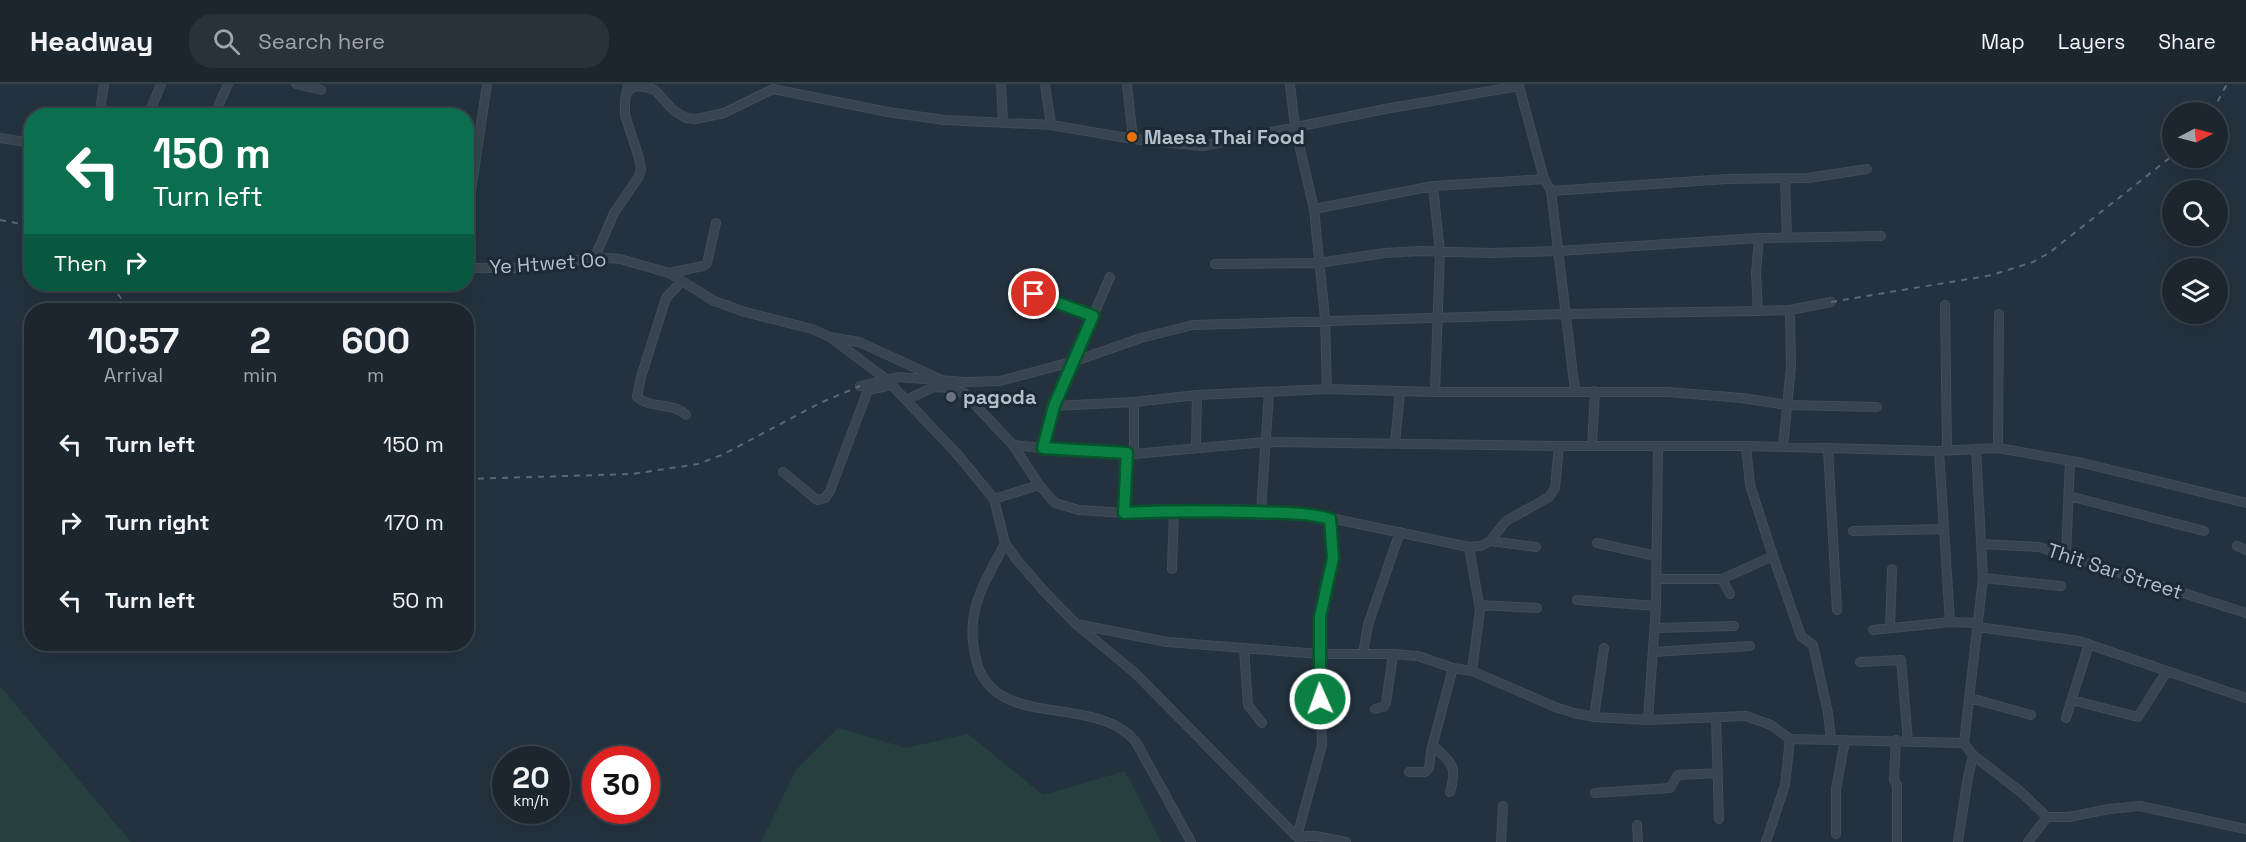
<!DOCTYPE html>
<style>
body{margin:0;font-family:"Space Grotesk",sans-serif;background:#28323b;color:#f1f3f6;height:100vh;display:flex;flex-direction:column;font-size:22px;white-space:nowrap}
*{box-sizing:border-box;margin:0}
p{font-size:20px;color:#a0a5aa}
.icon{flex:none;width:33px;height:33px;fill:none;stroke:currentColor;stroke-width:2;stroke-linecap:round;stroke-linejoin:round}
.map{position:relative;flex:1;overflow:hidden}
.drawer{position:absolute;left:24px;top:219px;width:450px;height:348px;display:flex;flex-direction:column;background:#1b262f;border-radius:24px;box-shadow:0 6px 24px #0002,0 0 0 2px #39434b}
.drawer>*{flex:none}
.guide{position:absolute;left:24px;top:24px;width:450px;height:183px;border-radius:24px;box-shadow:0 6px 24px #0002,0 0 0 2px #39434b;background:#0b6e4f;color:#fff;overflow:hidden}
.needle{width:39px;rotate:84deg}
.buttons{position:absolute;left:2162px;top:18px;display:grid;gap:12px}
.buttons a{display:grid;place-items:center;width:66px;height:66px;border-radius:50%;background:#1b262f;box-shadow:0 6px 24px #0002,0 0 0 2px #39434b;font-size:30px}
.speed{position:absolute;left:492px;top:662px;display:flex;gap:12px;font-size:30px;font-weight:700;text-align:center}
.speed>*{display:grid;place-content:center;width:78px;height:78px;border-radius:50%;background:#1b262f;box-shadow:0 6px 24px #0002,0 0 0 2px #39434b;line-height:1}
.speed small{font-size:15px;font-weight:400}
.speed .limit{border:9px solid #d22;background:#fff;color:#111}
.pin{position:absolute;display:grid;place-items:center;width:51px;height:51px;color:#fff;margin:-26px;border:3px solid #fff;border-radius:50%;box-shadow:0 2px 6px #0007}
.me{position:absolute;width:66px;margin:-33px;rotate:358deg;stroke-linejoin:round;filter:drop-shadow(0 0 4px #0008)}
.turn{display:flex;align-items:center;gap:21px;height:126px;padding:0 30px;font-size:27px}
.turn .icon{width:78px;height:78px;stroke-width:2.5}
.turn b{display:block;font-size:42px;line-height:51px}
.then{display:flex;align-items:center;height:57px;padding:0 30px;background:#0003;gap:12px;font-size:22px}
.eta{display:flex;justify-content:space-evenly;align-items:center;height:102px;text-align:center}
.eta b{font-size:36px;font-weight:800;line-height:42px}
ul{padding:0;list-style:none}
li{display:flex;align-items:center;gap:18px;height:78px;padding:0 30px}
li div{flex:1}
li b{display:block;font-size:22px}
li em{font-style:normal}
header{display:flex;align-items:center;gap:36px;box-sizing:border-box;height:84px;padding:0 30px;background:#1b262f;border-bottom:2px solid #39434b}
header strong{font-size:28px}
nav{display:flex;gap:33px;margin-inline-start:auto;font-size:21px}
.search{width:420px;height:54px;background:#28323b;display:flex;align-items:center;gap:15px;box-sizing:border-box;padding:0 21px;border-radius:24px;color:#a0a5aa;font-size:22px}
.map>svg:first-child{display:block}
.green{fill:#264040}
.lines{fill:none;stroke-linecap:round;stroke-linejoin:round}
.minor-casing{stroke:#414d58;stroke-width:10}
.minor{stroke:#38444f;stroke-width:8}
.rail{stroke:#5a6976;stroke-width:2;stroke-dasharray:6 6;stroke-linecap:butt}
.route-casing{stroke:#07532c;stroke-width:15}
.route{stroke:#0b8043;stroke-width:10}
.food-dot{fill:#e8710a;stroke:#1d2934;stroke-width:2}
.worship-dot{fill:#6b7280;stroke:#1d2934;stroke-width:2}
.labels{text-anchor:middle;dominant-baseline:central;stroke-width:6;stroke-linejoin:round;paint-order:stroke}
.poi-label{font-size:20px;font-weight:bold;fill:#b4bfca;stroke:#1d2934;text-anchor:start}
.street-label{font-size:20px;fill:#b4bfca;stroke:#1d2934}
</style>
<header>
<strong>Headway</strong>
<div class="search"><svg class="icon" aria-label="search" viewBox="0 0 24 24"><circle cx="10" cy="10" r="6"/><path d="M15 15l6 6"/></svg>Search here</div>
<nav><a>Map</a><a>Layers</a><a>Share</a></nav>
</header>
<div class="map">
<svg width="2246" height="758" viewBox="0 0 2246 758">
<rect width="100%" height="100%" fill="#24323f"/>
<!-- green -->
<path class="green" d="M0,602L131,758H0Z
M838,644L906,664L968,650L1043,711L1125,687L1161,758H761L796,686Z"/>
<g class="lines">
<!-- minor casing -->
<g class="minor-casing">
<path id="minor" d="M296,0L321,6
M1001,0L1003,37
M1045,0L1051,41
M1127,0L1133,55
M1290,0L1295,43L1314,125L1325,234L1327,305
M628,7L635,2L645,3L655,6L673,26L686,34L696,35L724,29L773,5L888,28L944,36L1051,41L1133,55L1203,62L1385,25L1519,2L1544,95L1551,107L1727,95L1808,94L1867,85
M99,32L104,0
M148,32L161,0
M214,32L228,0
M0,54L32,59
M1785,95L1787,153
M1433,102L1440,168L1435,308
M1551,107L1575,307
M1314,125L1433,102L1544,95
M466,141L487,0
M595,173L614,129L638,94L641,86L639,74L625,31V16L628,0
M1215,180L1318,179L1385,169L1419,167L1489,169L1559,167L1759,154L1881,152
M466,184H532L595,173L620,175L669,189L714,217L745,228L812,245L830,253L886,295L958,371L994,415L1005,459L1017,476L1042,505L1076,540L1135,589L1302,758
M669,189L703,182L707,179L716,139
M681,198L666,214L641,293L637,313C651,325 673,318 686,331
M1019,205L1093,232
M1945,221L1947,366
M1758,227L1756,189L1759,154
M830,253L859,258L944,297L951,304L964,309L1013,361L1069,367L1134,370L1265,358L1559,362H1746L1939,367L1998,364L2083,379L2246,419
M860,302L898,293L966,298L1000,297L1075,277L1141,254L1193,241L1566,230L1758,227L1790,226L1831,218
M906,316L934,303L951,304
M1134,318V370
M1054,322L1134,318L1197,311L1327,305L1435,308H1668L1742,314L1787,321L1877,323
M1395,360L1400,307
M1013,361L1039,401L1055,419L1079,426L1124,429L1174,426L1311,430L1469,463
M1196,362L1197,311
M1592,362L1595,307
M1746,362L1750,401L1773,472L1801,552L1813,561L1828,629L1831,656
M1783,363L1791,283L1790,226
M1043,364L1054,322L1110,193
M1998,364L1999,230
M1828,365L1837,526
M1939,367L1950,538
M783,388L817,416L825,414L830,407L868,306L892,301
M2069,412L2204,447
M994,415L1039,401
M1261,428L1269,308
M1124,429L1127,369
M1331,435L1333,474L1320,533L1319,570L1322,661L1297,752H1316L1346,758
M1853,447L1944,445
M1490,457L1536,463
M1005,459C983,503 963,528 977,579C996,647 1097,609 1136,658L1191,758
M1597,459L1656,472
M1982,460L2039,463L2246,529
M2237,462L2246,466
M2066,471L2070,377
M1172,485L1174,426
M1983,494L2061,502
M1656,495H1722L1773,472
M1722,495L1730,510
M1577,516L1656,522
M1479,521L1537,524
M1076,540L1167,558L1319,570H1393L1418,572L1453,584L1472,587L1555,623L1574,629L1594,633L1648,636L1746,632L1771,641L1790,655L1964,659L1973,671L2022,709L2047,733H2069L2109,725L2140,722L2246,745
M1978,543L2079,557L2246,614
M1655,544L1734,542
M1890,544L1892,485
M1873,546L1950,538L1978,539
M1244,564L1248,621L1262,639
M1653,568L1750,562
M1363,570L1368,541L1400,448
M1860,578L1901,576L1908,657
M1472,587L1480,526L1469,463L1481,462L1490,457L1506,437L1549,413L1555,404L1559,362
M1970,614L2031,631
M2072,616L2138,633L2167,587
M1375,625L1383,623L1386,619L1393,570
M1594,633L1604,564
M1716,634L1719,735
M2066,634L2089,560
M1648,636L1656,522L1658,362
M1896,656L1894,696L1897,701V758
M1964,659L1983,494L1976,365
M1433,661C1451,680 1458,680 1450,708
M1409,688H1425L1429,684L1431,667L1453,584
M1595,709L1670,704L1678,691L1718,689
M1637,741L1638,758
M1836,750V705L1845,656
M1501,758L1503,722
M1766,758L1785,701L1790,655
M1958,758L1968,693L1973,671
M2028,758L2047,733"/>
</g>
<!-- minor -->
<use href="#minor" class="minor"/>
<!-- rail -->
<path class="rail" d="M2212,28L2227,0
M0,136L32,142
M111,200L129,226
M1831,218L1992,191L2033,178L2049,169L2172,72
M466,395L632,390L698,380L724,370L820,319L860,302"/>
</g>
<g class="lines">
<!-- route casing -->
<g class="route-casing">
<path id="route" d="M1034,210L1093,232L1054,322L1043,364L1127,369L1124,429C1168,426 1210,427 1253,428C1279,429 1305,428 1330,435L1333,474L1320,533V615"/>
</g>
<!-- route -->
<use href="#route" class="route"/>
</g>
<!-- markers -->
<circle class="food-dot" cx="1132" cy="53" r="6"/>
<circle class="worship-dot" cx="951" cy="313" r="6"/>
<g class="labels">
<!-- poi labels -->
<g class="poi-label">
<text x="1144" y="53">Maesa Thai Food</text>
<text x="963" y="313">pagoda</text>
</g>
<!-- street labels -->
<g class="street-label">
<text transform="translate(548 179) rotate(-4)">Ye Htwet Oo</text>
<text transform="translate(2115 487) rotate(18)">Thit Sar Street</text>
</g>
</g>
</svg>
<div class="buttons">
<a><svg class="needle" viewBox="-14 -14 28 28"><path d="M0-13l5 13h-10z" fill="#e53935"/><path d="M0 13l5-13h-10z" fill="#a0a5aa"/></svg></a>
<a><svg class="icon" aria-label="search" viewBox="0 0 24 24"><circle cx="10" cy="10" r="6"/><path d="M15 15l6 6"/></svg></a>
<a><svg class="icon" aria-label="layers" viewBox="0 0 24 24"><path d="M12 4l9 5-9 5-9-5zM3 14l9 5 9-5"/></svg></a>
</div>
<div class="speed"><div>20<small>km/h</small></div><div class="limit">30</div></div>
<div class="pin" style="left:1034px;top:210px;background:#d93025"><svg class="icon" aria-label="arrive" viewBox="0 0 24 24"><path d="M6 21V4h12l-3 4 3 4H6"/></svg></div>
<svg class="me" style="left:1320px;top:615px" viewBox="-20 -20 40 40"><circle r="17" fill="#0b8043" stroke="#fff" stroke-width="3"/><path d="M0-11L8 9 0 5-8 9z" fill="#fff"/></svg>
<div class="guide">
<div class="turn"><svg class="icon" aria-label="left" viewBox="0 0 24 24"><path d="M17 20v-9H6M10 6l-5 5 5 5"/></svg><div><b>150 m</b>Turn left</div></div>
<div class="then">Then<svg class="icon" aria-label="right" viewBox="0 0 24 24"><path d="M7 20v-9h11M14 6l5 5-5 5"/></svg></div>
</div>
<section class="drawer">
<div class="eta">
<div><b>10:57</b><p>Arrival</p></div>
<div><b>2</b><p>min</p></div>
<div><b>600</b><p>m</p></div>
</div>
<ul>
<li><svg class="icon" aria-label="left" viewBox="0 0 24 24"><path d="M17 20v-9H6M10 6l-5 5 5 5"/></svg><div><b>Turn left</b></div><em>150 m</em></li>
<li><svg class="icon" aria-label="right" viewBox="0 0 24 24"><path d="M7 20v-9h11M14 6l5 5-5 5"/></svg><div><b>Turn right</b></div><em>170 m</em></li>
<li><svg class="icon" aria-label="left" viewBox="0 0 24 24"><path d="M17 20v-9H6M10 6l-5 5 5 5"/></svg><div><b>Turn left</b></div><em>50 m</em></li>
</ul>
</section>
</div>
